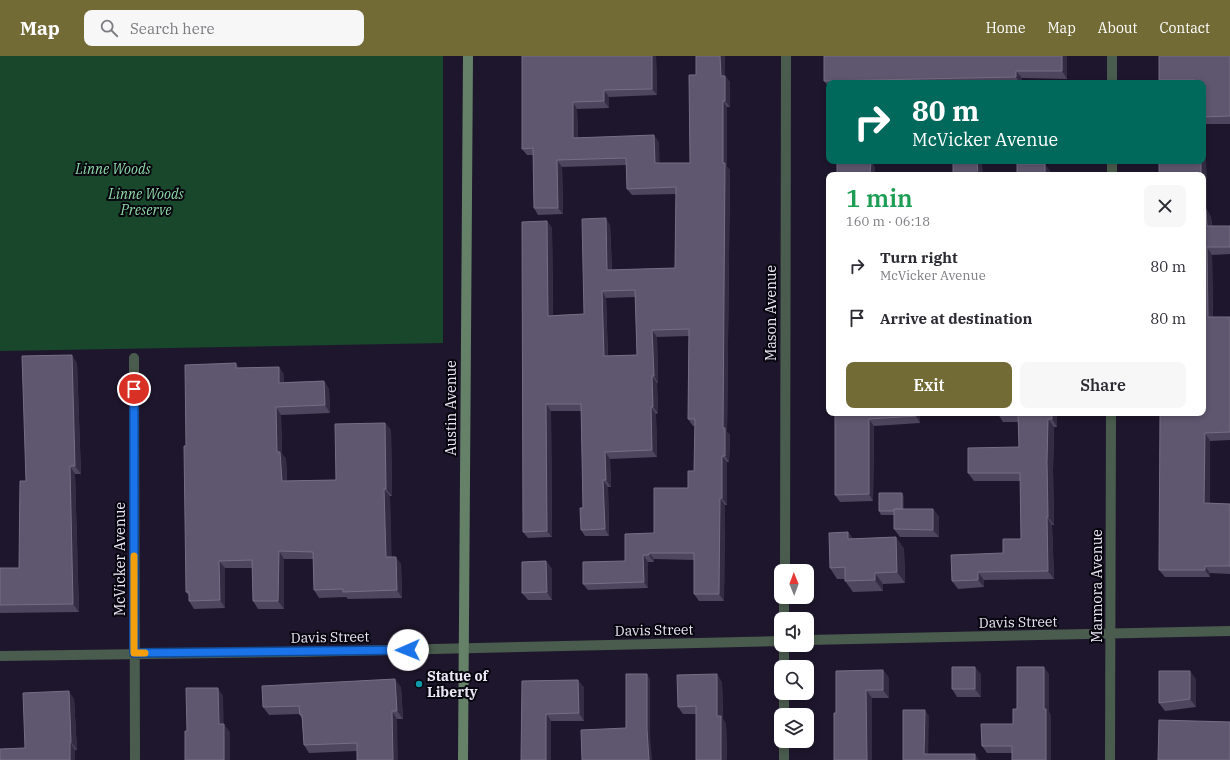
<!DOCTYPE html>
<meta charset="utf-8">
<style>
body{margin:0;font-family:"IBM Plex Serif",serif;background:#f7f7f7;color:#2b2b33;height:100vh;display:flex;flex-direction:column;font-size:15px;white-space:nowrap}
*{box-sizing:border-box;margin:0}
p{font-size:13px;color:#7c7c81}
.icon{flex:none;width:22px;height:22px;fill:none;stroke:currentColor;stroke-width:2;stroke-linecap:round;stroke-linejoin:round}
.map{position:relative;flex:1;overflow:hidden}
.side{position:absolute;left:826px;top:116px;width:380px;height:244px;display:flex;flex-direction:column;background:#fff;border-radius:8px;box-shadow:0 2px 6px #0003}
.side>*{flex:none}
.top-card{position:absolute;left:826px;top:24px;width:380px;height:84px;border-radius:8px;box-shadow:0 2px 6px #0003;background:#00695c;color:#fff;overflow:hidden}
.needle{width:26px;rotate:359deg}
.buttons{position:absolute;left:774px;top:508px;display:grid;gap:8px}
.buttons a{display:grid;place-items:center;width:40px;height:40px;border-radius:8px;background:#fff;box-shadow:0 2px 6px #0003;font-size:20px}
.pin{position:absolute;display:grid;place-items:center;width:34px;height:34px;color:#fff;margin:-17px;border:2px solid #fff;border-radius:50%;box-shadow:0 1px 4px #0007}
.me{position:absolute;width:44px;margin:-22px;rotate:269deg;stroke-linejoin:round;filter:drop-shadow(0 0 3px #0008)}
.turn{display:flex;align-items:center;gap:14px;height:84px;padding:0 20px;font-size:18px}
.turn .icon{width:52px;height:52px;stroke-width:2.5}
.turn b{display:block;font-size:28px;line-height:34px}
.round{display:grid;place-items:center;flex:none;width:42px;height:42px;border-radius:8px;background:#f7f7f7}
.head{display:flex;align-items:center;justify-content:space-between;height:68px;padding:0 20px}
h1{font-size:24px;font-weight:600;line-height:30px;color:#1e9e55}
.cta{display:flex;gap:8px;margin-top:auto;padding:8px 20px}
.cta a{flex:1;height:46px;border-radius:8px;background:#736b36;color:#fff;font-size:16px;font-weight:600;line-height:46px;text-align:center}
.cta a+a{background:#f7f7f7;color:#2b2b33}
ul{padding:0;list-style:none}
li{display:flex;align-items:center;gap:12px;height:52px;padding:0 20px}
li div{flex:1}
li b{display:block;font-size:15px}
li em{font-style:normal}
header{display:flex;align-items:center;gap:24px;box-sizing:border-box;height:56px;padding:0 20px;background:#736b36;color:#fff}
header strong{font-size:19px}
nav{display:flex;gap:22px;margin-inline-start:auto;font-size:14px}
.search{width:280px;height:36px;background:#f7f7f7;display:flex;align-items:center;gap:10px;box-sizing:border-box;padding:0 14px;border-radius:8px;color:#7c7c81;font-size:15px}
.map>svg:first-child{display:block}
.green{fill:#19472c}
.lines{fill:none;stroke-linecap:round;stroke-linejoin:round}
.street{stroke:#4a5c4d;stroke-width:10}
.secondary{stroke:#658269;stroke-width:10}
.wall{fill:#4e465e;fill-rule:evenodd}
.shaded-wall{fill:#342c43}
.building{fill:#5f576f;stroke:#756e84;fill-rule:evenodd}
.route-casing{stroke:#114b97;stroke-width:10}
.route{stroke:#1a73e8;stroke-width:7}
.slow{stroke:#f59e0b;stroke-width:7}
.culture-dot{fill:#0f9aa8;stroke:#07050d;stroke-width:1.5}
.labels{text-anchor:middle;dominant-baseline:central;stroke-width:4;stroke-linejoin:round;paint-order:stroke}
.park-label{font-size:14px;font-style:italic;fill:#8edba8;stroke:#07050d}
.street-label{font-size:14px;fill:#ece7f7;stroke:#07050d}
.poi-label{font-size:14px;font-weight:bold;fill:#ece7f7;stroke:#07050d;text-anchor:start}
</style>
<header>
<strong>Map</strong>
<div class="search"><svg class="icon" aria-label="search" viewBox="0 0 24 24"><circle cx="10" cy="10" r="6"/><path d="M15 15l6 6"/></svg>Search here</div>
<nav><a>Home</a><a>Map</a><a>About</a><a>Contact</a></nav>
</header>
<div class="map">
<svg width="1230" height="704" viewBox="0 0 1230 704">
<rect width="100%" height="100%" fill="#1e162c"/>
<!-- green -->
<path class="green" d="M0,0H443V287L0,295Z"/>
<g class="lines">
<!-- street -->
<path class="street" d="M1112,27V0
M1112,119V105
M134,302L135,704
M785,515L786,0
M784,563V541
M807,584L1230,575
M0,600L300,596L781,585
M784,611V589
M784,659V637
M784,704V685
M1110,704L1111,357"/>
<!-- secondary -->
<path class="secondary" d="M463,704L468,0"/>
</g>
<!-- wall -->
<path class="wall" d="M522,0H656L657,39L609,41V52L577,53L578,82L659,86V107H690L696,19V0H725V20L730,26V51H727V111L730,114L727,376L730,379L729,406H727V449H725L724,545H699L694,538V504L654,503V506H648V532L588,534L583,528L625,505L654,477L688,432L694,415L695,370H693L688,363L689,280L657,281L658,327H657L658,357L656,358L657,401L610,403L611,431H608L609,480H585L581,474L583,452L581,355H551L552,481L528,482L523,476L547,165L552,172L553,259L584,258L610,169L612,214L675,212L676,138L632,139L627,133L626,109L562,111L563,158L538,159L534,152L533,99H527L522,93ZM635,241L637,299L608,300L606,242Z
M1067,0V23L1022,22V27H829V31L824,25Z
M1230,0V68H1205L1203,65V27H1161L1159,24Z
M1206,103L1207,154L1211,161L1212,170H1230V198L1212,199L1213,261H1230V384L1210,385V447L1230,448V518L1210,517V521H1165L1159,514L1203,119H1159Z
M77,307L81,418H75L79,556L0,557V512H19Z
M279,311L284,319V326L324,325L329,333L330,357L281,359L282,398L286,403L287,425L336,424L385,367L391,374L392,440H390L391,501L401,508L402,542L348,543L346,541L319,542L314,534L313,503H284V553H258L253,545V512H225V552L194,553L189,545V540L186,536V390L239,312Z
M835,357H920V367L874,370L873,445L840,446L835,439Z
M1057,357V371H1054L1053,414L1054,469H1052L1054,523L984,524V531L958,533L952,525L1003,497L1021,483L1020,425H974L968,417L1019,391L1018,366H1003L998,358Z
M902,437L904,441V453H933L939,461V481H900L894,473V459H881L879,455Z
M848,476L853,483L896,481L904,493L905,527L883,528V535L853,536L845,525V523H837L830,512Z
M546,505L552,513V544H528L522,537Z
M883,614L889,622V642H872L836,657Z
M981,618V641H957L952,633Z
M1049,618V656L1051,660L1012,697H987L982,690L1013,668L1017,653Z
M1196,623V651L1165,655L1159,647Z
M578,624L584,632V665H551L522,625Z
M722,626L723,663L726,668L727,704H696V658H683L678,651Z
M401,631L403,663H397L357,695L309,697L304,689L302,663L300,658L269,659L263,651Z
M74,643L77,694H75V704H0L25,692Z"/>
<!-- shaded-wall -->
<path class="shaded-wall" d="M652,0H656L657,39L652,33Z
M720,0H725V20L730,26V51L725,45L721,20Z
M1062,0H1067V23L1062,15Z
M1016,15L1022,22V27H1020L1016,21Z
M604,34L609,41V52L604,45Z
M723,45L727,51V111L730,114L727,376L730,379L729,406L725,400L723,372Z
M573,46L577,53L578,89L573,82Z
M654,79L659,86L660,114L655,107Z
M1203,99L1206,103L1207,154L1211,161L1212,177L1207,170L1203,155V119H1201V105H1203Z
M557,104L562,111L563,158L558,152Z
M871,105L875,111V119H870Z
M977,105H981L982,107L983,119H978Z
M1045,108L1050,115V119H1045Z
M606,162L610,169L612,220L607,214Z
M547,165L552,172L553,266L548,260Z
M1207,191L1212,199L1213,268L1208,261Z
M602,235L606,242L608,307L604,300Z
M652,274L657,281L658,327L654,320Z
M72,299L77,307L81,418L75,410Z
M236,307L241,315L236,312Z
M279,311L284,319V334L279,327Z
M652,320L657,327L658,357L653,351Z
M324,325L329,333L330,357L325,349Z
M546,348L551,355L552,481L547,475Z
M276,351L281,359L282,398L286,403L287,433L282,425L277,396Z
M651,351L656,358L657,401L652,394Z
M915,357H920V367L916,360Z
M1052,357H1057V371L1052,363Z
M869,363L874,370L873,445L869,438Z
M1048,363L1054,371L1053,414L1054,469L1048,461L1047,406Z
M385,367L391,374L392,440L386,433Z
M1205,377L1210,385V455L1204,447Z
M605,396L610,403L611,431L606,424Z
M722,400L727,406V449L722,442Z
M70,410L75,418L79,556L73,548Z
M603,424L608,431L609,480L605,473Z
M384,433L390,440L392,509L386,501Z
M902,437L904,441V459L902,455Z
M720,442L725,449L724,545L719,538Z
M933,453L939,461V481L933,474Z
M1047,461L1052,469L1054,523L1048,515Z
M848,476L856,487L848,483Z
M896,481L904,493L905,527L897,516Z
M279,495L284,503V553L278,545Z
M649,497L654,503V506L649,499Z
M643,499L648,506V532L644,526Z
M396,501L401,508L402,542L397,534Z
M219,505L225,512V552L220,544Z
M546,505L552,513V544L547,536Z
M1205,510L1210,517V521L1205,514Z
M978,516L984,524V531L978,524Z
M875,517L883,528V535L875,524Z
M975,611L981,618V641L975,633Z
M1044,611L1049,618V656L1051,660V704H1046L1044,653Z
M883,614L889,622V642L883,634Z
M1190,615L1196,623V651L1190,643Z
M647,618L650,623V678L652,704H649L647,673Z
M717,618L722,626L723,663L726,668L727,704H721L717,660Z
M395,623L401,631L403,663L397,655Z
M578,624L584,632V665L579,657Z
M218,632L223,640L224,675L219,668Z
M866,634L872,642V704H867Z
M69,635L74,643L77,694L71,686Z
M925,654L929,660L928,704L924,698Z
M392,655L397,663L398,704H393Z
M546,658L551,665V704H546Z
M224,668L230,676V704H224Z
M70,686L75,694V704H70Z
M975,698L979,704H975Z"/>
<!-- building -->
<path class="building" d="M522,0H652V33L604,34V45L573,46V82L654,79L655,107H690L689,19H696V0H720L721,20H725V45H723V107H725L723,372H725V400H722V442H720L719,538H694V497H649V499H643L644,526L583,528V506L625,505V478L654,477V432H688V415H694L695,363H688L689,273L652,274L654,320H652L653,351H651L652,394L605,396L606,424H603L605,473L581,474L580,452H583L581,348H546L547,475L523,476L522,166L547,165L548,260L584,258L582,163L606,162L607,214L675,212L676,131L627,133L626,102L557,104L558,152H534L533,92L522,93ZM635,234L637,299L604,300L602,235Z
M824,0H1062V15H1016V21L824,25Z
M1159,0H1230V60L1203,61V27H1195V24H1159Z
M837,105H871L870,119H837Z
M953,105H977L978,119H953Z
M1159,105H1201V119H1169V118L1159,119Z
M1017,108H1045V119H1017Z
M1203,153H1206L1207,170H1230V191H1207L1208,261H1230V376L1205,377L1204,447L1230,448V510H1205V514H1159L1160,357H1203Z
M72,299L75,410H70L73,548L0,549V512H19L20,425H26L22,300Z
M236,307V312L279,311V327L324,325L325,349L276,351L277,396H280L282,425L336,424L335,368L385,367L386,433H384L386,501H396L397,534L343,536V533L314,534L313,496L279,495L278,545H253L252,504L219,505L220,544L189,545V536H186L184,390H186L185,309Z
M835,357H915L916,360L869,363V438L835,439Z
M998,357H1052V363H1048L1047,406L1048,461H1047L1048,515L978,516V524L952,525L951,499L1003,497V483H1021L1020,417H968V392L1019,391L1018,358H998Z
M879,437H902V453H894V455H879Z
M894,453H933V474L894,473Z
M848,476V483L896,481L897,516L875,517V524L845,525V511L830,512L829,477Z
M546,505L547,536L522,537V506Z
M952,611H975V633H952Z
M1017,611H1044V653H1046V704H1012V690H982L981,668H1013V653H1017Z
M883,614V634H866L867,704H834V657H836V615Z
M1159,615H1190V643L1159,647Z
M626,618H647V673L649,704H582L581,674L626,672Z
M717,618V660H721V704H696V650L678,651L677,619Z
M395,623L397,655H392L393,704H357V687L304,689L302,659H300L299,650L263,651L262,630Z
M578,624L579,657L546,658V704H521L522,625Z
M186,632H218L219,668H224V704H185V675H187Z
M69,635L71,686H70V704H0V693L25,692L23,637Z
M903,654H925L924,698H975V704H903Z
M1159,664L1230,666V704H1158Z"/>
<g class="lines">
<!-- route casing -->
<g class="route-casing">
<path id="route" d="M134,333V597L408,594"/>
</g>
<!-- route -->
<use href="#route" class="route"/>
<!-- slow -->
<path class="slow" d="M134,500V597H145"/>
</g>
<!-- markers -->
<circle class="culture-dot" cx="419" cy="628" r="4"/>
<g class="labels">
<!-- park labels -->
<g class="park-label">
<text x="113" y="113">Linne Woods</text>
<text x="146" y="138">Linne Woods<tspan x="146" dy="16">Preserve</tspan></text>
</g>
<!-- street labels -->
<g class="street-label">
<text transform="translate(771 257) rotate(-90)">Mason Avenue</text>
<text transform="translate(451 352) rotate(-90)">Austin Avenue</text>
<text transform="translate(120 503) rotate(-90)">McVicker Avenue</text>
<text transform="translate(1097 530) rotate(-90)">Marmora Avenue</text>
<text transform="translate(1018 566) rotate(-1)">Davis Street</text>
<text transform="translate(654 574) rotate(-1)">Davis Street</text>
<text transform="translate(330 581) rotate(-1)">Davis Street</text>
</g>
<!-- poi labels -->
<g class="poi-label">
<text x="427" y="620">Statue of<tspan x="427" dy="16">Liberty</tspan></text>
</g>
</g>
</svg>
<div class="buttons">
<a><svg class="needle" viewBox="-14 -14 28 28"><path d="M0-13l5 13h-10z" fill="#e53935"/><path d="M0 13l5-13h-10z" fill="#7c7c81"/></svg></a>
<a><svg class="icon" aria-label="sound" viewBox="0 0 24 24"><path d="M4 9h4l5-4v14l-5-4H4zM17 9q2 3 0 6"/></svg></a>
<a><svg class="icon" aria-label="search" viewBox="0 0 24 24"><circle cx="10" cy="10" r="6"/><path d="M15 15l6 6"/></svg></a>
<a><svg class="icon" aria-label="layers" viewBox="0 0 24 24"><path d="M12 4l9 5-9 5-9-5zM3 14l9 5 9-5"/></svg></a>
</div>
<div class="pin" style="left:134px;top:333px;background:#d93025"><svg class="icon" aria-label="arrive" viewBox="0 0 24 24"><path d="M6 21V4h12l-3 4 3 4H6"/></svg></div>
<svg class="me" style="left:408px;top:594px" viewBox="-20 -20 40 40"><circle r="19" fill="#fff"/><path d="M0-13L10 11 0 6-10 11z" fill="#1a73e8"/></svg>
<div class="top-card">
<div class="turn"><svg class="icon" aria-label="right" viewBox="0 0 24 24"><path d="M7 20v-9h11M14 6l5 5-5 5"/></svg><div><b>80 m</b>McVicker Avenue</div></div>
</div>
<section class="side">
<div class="head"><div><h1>1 min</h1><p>160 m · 06:18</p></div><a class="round"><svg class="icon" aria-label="close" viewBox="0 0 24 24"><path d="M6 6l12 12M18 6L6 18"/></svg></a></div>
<ul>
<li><svg class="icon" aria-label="right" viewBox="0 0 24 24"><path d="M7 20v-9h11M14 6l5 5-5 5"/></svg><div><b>Turn right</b><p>McVicker Avenue</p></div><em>80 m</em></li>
<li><svg class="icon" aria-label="arrive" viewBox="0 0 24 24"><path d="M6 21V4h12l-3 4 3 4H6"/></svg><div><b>Arrive at destination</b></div><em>80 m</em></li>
</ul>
<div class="cta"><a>Exit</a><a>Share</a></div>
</section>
</div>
